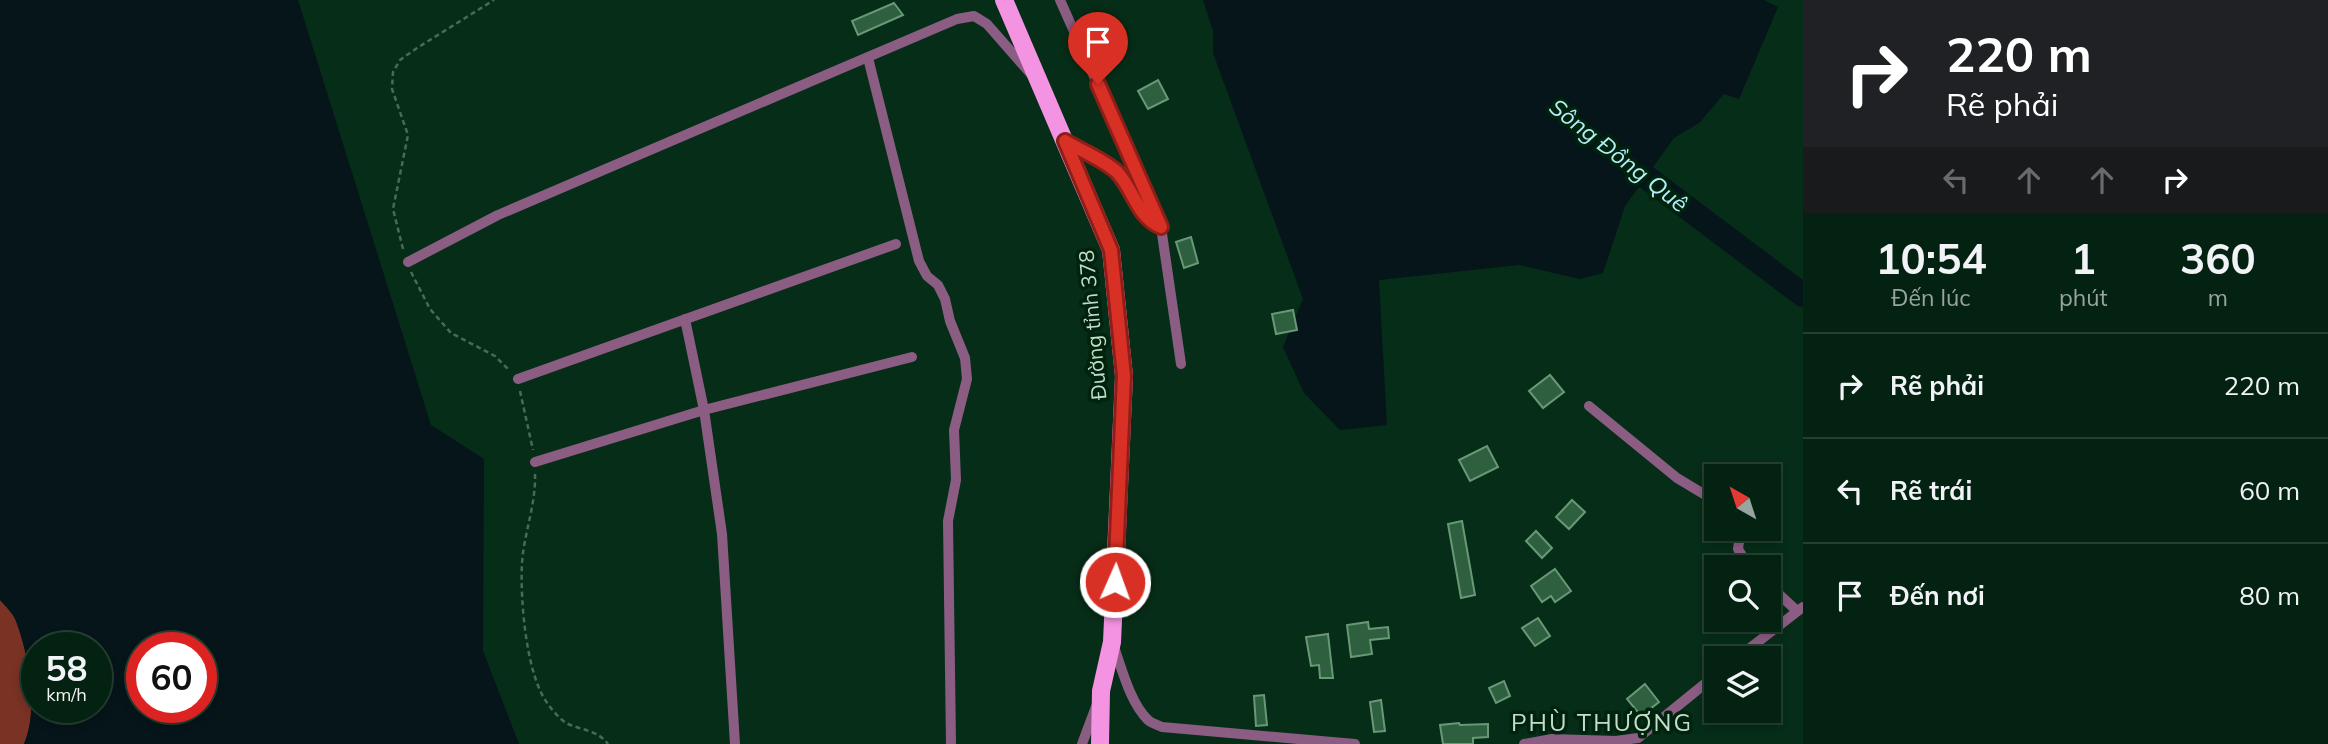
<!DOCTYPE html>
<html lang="vi">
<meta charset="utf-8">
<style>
body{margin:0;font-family:Mulish,sans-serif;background:#122f1f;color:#f1f3f6;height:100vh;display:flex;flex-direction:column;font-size:26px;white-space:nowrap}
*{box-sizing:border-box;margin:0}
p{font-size:23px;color:#97a49f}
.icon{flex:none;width:38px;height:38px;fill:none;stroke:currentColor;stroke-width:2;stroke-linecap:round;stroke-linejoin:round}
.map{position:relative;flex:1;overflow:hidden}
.details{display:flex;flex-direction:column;background:#042211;width:525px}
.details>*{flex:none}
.guide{background:#202124;color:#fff;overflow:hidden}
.needle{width:46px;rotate:321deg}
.buttons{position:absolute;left:1704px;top:464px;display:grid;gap:14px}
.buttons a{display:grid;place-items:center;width:77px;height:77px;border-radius:0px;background:#042211;box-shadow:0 4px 10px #0003,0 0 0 2px #253f31;font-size:35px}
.speed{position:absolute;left:21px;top:632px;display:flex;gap:14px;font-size:35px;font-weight:700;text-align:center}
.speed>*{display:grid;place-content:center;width:91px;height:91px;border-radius:50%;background:#042211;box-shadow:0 4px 10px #0003,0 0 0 2px #253f31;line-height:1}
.speed small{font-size:18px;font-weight:400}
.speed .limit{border:10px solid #d22;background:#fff;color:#111}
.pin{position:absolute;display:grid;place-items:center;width:60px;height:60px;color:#fff;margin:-72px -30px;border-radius:50% 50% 50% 0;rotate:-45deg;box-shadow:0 0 7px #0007}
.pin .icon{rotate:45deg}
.me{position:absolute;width:77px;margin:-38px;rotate:2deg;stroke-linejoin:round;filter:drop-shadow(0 0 5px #0008)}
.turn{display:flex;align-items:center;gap:24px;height:147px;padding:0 28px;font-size:32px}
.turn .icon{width:91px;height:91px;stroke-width:2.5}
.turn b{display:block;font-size:49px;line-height:60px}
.lanes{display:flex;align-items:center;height:66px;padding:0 28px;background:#0003;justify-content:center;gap:35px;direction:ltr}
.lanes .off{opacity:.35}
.eta{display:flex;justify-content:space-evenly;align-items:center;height:119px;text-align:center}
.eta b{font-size:42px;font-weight:700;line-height:49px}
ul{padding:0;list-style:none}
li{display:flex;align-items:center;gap:21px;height:105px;padding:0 28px;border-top:2px solid #253f31}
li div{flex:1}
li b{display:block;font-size:26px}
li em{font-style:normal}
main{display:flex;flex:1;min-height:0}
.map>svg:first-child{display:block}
.green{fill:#793224}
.water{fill:#051519;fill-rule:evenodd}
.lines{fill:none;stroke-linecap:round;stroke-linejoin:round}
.river{stroke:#051519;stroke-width:24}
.building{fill:#2e5f3f;stroke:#689977;stroke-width:2}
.path{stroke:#496b56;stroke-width:2.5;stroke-dasharray:5 3.5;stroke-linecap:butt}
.street{stroke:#8b5d83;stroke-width:10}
.primary{stroke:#f393e2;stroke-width:18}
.route-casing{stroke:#8d1f18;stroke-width:18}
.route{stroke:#d93025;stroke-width:12}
.labels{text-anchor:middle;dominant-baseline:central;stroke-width:7;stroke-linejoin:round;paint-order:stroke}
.street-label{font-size:21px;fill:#c4ddca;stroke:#00230d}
.water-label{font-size:23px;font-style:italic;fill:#b5edfa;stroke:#00230d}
.quarter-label{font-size:24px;letter-spacing:2px;fill:#c4ddca;stroke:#00230d}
</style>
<main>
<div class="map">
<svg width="1803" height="744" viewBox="0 0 1803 744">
<rect width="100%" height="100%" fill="#062d17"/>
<!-- green -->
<path class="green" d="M0,600C6,607 13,613 16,621C29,656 39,709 24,744H0Z"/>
<!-- water -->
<path class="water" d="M0,0H298L431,425L484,459L483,651L519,744H24C39,709 29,656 16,621C13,613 6,607 0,600ZM37,648H96V707H37ZM142,648H201V707H142Z
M1203,0H1764L1778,7L1739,99L1724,94L1699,123L1674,138L1625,206L1603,273L1580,279L1519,265L1379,280L1387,425L1340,430L1304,393L1283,347L1303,299L1213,53V31Z"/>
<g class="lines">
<!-- river -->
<path class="river" d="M1621,158L1803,295"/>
</g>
<!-- building -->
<path class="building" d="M894,3L903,15L858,35L852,21Z
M1158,80L1168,99L1148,109L1138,91Z
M1191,237L1198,263L1184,268L1176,242Z
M1293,310L1297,330L1276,334L1272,314Z
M1550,375L1564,392L1543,408L1529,391Z
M1487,446L1498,467L1470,481L1459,460Z
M1572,500L1585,512L1569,529L1556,517Z
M1462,521L1475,595L1461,598L1448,524Z
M1536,531L1552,548L1542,558L1526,541Z
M1555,569L1571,591L1555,602L1551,596L1542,602L1531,586Z
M1538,618L1550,636L1535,646L1522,628Z
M1368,622L1369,629L1388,627L1389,638L1370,640L1372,654L1351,657L1347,625Z
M1328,634L1333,678H1320L1319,665L1311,666L1306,637Z
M1504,681L1510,696L1496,703L1489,688Z
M1645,684L1659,702L1641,716L1627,699Z
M1264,695L1267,725L1256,726L1254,696Z
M1381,700L1385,731L1374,732L1370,702Z
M1459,723L1460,725L1488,724V737L1473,738V744H1443L1440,725Z"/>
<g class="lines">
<!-- path -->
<path class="path" d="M403,249L393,209L408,135L392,89L393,72L400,60L417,48L494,0
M411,272L430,309L451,333L495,356L510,371
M520,391L533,450
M535,474C536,505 524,533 522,563C520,599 526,676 548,704C552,710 560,719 566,723C580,730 598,730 608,744"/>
<!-- street -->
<path class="street" d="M1060,0L1161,227L1181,364
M868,58L919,261L927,276L938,285L945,299L950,321L965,358L967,379L954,430L956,480L948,521L951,744
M1067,143C1083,152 1108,161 1120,175C1134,193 1139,218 1161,227
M408,262L498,215L957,19L974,16L987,24L1030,73
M685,319L704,410L722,534L735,744
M518,379L896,244
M1589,406L1677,478L1717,502
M535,462L704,410L912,357
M1741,528L1738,549L1749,567
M1769,585L1797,611
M1113,644C1121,666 1130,703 1148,720C1151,723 1158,725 1162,727L1355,744
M1737,658L1803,607
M1082,744L1097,704
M1524,744L1552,739L1616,741L1638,738L1717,674"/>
<!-- primary -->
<path class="primary" d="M1004,0L1111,250L1124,376L1112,642L1101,691L1100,744"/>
</g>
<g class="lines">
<!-- route casing -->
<g class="route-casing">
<path id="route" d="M1098,84L1161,227C1137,217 1134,190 1117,172C1103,159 1081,151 1065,141L1111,250L1124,376L1115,582"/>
</g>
<!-- route -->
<use href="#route" class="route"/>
</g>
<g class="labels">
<!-- street labels -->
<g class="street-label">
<text transform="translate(1092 325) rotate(-95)">Đường tỉnh 378</text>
</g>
<!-- water labels -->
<g class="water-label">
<text transform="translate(1619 155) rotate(38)">Sông Đồng Quê</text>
</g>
<!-- quarter labels -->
<g class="quarter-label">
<text x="1602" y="722">PHÙ THƯỢNG</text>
</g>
</g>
</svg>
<div class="buttons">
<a><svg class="needle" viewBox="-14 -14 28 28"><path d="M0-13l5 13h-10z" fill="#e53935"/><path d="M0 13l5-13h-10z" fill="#97a49f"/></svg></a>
<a><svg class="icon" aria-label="search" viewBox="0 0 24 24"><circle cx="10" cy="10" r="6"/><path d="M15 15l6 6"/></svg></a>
<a><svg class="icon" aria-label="layers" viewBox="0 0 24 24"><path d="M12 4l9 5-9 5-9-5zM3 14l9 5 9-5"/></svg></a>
</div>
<div class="speed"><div>58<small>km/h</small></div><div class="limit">60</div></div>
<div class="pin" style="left:1098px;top:84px;background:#d93025"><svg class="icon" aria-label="arrive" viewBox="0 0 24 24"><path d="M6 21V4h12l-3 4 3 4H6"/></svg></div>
<svg class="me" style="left:1115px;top:582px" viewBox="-20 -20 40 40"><circle r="17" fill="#d93025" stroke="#fff" stroke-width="3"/><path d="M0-11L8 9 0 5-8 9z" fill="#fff"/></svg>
</div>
<section class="details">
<div class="guide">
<div class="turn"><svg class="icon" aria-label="right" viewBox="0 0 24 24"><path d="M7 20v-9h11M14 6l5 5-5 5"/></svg><div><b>220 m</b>Rẽ phải</div></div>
<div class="lanes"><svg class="icon off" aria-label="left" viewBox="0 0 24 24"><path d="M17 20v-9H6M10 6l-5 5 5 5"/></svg><svg class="icon off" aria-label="ahead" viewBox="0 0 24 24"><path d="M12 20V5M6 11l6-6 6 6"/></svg><svg class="icon off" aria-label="ahead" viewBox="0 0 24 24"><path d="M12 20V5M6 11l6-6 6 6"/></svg><svg class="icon" aria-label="right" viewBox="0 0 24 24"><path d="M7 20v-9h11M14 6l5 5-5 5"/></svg></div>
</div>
<div class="eta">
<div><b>10:54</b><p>Đến lúc</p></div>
<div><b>1</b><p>phút</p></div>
<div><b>360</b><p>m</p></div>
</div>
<ul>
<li><svg class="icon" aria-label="right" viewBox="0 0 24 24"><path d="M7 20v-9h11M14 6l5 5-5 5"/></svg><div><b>Rẽ phải</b></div><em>220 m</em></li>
<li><svg class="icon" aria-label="left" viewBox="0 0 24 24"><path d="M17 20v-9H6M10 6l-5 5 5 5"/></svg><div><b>Rẽ trái</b></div><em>60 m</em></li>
<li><svg class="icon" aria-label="arrive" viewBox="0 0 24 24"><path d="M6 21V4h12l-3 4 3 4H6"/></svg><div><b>Đến nơi</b></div><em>80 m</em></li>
</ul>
</section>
</main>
